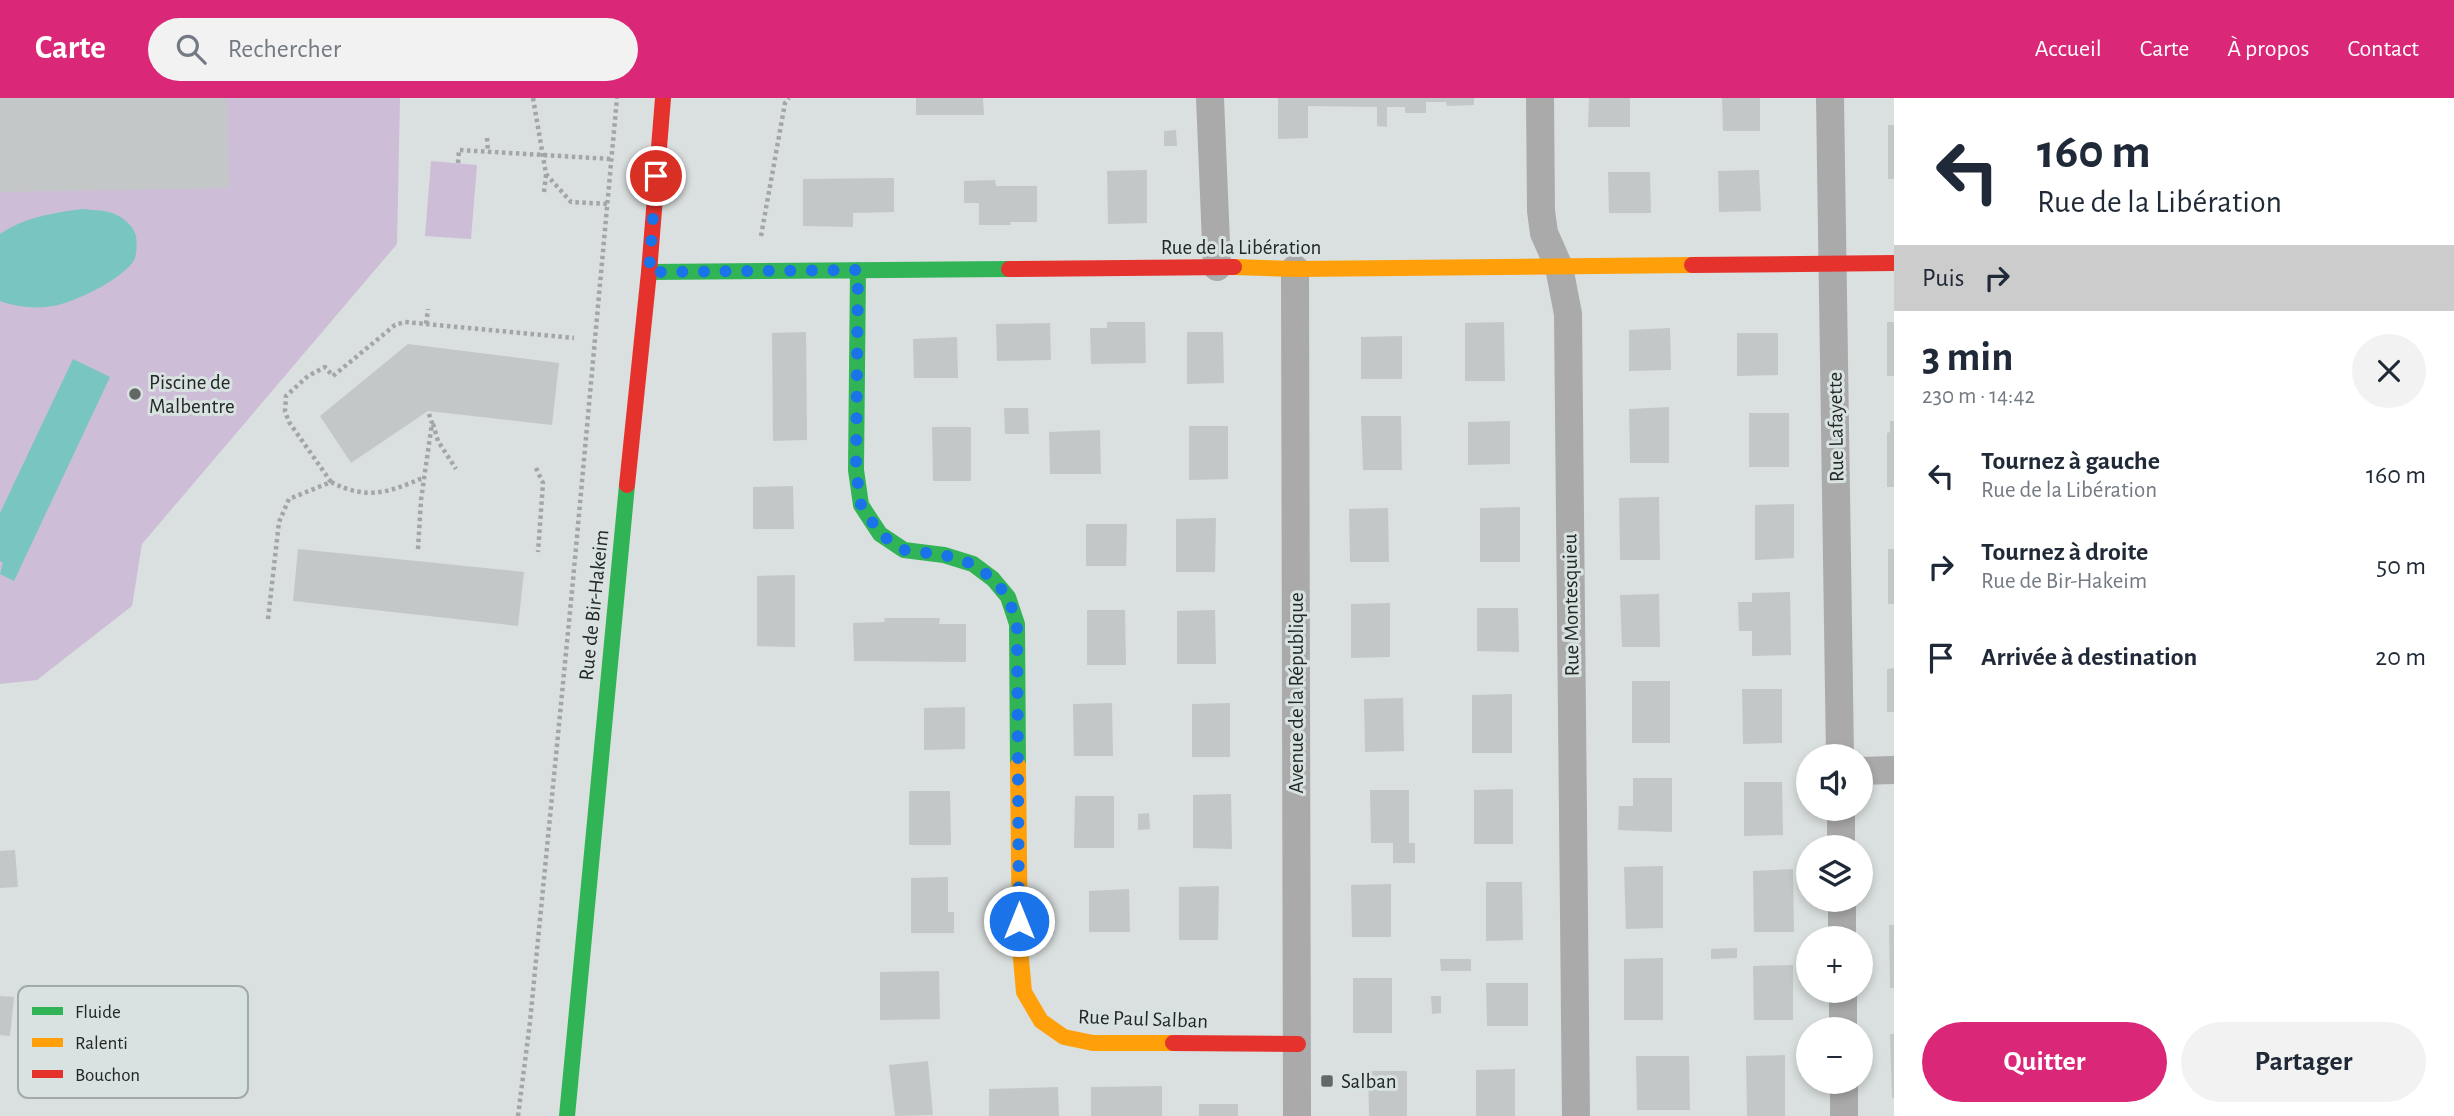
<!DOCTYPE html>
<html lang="fr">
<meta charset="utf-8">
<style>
body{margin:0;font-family:"Alegreya Sans",sans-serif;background:#f2f2f3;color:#1f2937;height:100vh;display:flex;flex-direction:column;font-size:26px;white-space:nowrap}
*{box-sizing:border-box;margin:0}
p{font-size:23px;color:#747a83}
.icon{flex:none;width:38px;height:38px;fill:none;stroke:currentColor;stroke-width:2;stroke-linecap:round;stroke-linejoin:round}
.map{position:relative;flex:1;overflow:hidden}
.sheet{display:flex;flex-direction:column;background:#fff;width:560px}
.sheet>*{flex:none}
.banner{background:#fff;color:#1f2937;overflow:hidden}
.buttons{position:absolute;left:1796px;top:646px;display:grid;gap:14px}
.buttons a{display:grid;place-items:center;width:77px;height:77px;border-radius:50%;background:#fff;box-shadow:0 4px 10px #0003;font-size:35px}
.pin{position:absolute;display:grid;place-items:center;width:60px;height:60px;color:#fff;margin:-30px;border:4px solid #fff;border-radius:50%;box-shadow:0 2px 7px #0007}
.me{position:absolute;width:77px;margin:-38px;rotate:0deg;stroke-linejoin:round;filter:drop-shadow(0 0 5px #0008)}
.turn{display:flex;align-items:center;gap:24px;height:147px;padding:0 28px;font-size:32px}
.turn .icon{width:91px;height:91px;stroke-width:2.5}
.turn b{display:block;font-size:49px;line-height:60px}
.then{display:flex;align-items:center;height:66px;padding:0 28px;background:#0003;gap:14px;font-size:26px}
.round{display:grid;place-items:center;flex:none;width:74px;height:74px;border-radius:37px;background:#f2f2f3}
.overview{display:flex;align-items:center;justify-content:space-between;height:119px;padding:0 28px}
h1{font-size:42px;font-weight:700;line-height:52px}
.button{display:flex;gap:14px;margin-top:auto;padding:14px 28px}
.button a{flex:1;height:80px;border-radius:42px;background:#db2777;color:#fff;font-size:28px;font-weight:700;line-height:80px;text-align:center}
.button a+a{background:#f2f2f3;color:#1f2937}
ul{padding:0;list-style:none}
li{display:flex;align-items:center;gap:21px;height:91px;padding:0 28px}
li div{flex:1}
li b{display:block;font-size:26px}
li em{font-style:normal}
header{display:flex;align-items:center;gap:42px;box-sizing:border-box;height:98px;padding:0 35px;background:#db2777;color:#fff}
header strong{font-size:33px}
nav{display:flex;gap:38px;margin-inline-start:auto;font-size:24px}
.search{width:490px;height:63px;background:#f2f2f3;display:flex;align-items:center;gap:18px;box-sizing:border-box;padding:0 24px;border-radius:38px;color:#747a83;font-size:26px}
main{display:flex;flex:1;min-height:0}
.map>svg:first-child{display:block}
.green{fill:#cdbdd6}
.water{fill:#79c5c2}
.building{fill:#c3c7c7}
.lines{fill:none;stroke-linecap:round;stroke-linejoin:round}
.path{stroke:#a4a6a6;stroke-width:4.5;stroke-dasharray:3.5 3.5;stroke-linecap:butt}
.street{stroke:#aaaaab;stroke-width:28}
.fast{stroke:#30b455;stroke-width:16}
.slow{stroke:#ff9f0a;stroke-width:16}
.jam{stroke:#e5322d;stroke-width:16}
.route{stroke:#1a73e8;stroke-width:12;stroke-dasharray:0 21.6}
.poi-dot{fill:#636867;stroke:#d8e2e1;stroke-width:2.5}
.labels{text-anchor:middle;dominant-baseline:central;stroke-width:6;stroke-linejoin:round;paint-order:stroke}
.street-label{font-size:21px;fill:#232726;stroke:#d8e2e1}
.poi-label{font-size:21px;fill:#232726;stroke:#d8e2e1;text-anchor:start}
.key{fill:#d8e2e1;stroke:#a2aaa9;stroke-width:2}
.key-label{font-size:19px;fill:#232726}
</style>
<header>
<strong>Carte</strong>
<div class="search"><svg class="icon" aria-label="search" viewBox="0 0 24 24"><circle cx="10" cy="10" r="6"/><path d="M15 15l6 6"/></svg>Rechercher</div>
<nav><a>Accueil</a><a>Carte</a><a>À propos</a><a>Contact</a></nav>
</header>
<main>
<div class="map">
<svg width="1894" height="1018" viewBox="0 0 1894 1018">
<rect width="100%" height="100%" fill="#dae0df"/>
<!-- green -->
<path class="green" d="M0,0H400L397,146L142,446L132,508L37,582L0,586Z
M431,63L477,67L471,141L425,138Z"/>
<!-- water -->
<path class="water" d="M82,111C91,112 101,112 109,114C120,117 133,126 136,138C137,145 137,153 135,160C127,179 74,205 53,208C37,211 16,209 0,203V136C25,119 53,115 82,111Z
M73,261L110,279L14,483L0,476L3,465L0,463V415Z"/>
<!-- building -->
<path class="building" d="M0,0H227L229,90L0,94Z
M916,0H983L984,17H916Z
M1278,0H1474V7L1447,8L1446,4H1426V15H1405V9H1387V29L1377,28V9L1308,8V40L1278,41Z
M1589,0H1630V29H1588Z
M1722,0H1760V33H1723Z
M1888,27H1894V81H1888Z
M1176,32L1177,48H1164V33Z
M1147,72V125L1108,126L1107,73Z
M1759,72L1761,113L1719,114L1718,73Z
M1608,74H1650L1651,115H1609Z
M894,80V114L853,115V129L803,128V81Z
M995,82L996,88H1037V124H1010L1011,127H979V105H964V83Z
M1107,224H1145L1146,265L1091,266L1090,230H1107Z
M1504,224L1505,283H1465V225Z
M1887,224H1894V278H1887Z
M1050,225L1051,262L997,263L996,226Z
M1670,230L1671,272L1629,273V232Z
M806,234L807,342L773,343L772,235Z
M1187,234H1223L1224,285L1187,286Z
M1737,235H1778V277L1737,278Z
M1402,238V281H1361V239Z
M957,239L958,280H914L913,241Z
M408,246L559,265L552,327L428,313L351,365L320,318Z
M1669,309V365H1630L1629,311Z
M1004,310H1028L1029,336H1005Z
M1749,315H1789V369H1749Z
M1361,318H1401L1402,372H1363Z
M1510,323V366L1468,367V324Z
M1890,323H1894V389H1887V335L1890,334Z
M1189,328H1228V381L1189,382Z
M932,329H971V383H933Z
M1100,332L1101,376H1050L1049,334Z
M793,388L794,431H753V389Z
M1659,399L1660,462H1620L1619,400Z
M1794,406V460L1755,462V407Z
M1520,409V464H1480V410Z
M1388,410L1389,464H1350L1349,411Z
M1216,420L1215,474H1176V421Z
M1086,426H1127L1126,468H1086Z
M298,451L524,474L518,528L293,503Z
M1888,451H1894V506H1888Z
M795,477V549L757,548V478Z
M1790,494L1791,557L1752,558V533H1739L1738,504H1752V495Z
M1659,496L1660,549H1622L1620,497Z
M1390,505V559L1351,560V506Z
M1477,510H1518L1519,554L1477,553Z
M1087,512H1125L1126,567H1087Z
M1215,512L1216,566H1177V513Z
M884,520H940L939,526H966V564L854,563L853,525L885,524Z
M1894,570V614H1887V571Z
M1632,583H1670V645H1632Z
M1742,591H1782V645L1743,646Z
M1512,596V655H1472V597Z
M1403,600L1404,653L1365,654L1364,601Z
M1112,605L1113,658H1074L1073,606Z
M1230,605V659H1192V606Z
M965,609V651L924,652V610Z
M1633,680H1672V734L1618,732L1619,708H1633Z
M1744,684H1782L1783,737L1744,738Z
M1513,691V746H1474V692Z
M1370,692H1409V745H1415V765H1393V745H1371Z
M909,693H950L951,747H909Z
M1231,696L1232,751L1193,750V697Z
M1075,698H1114V750H1074Z
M1149,715L1150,731L1138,732V716Z
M15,752L18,789L0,790V753Z
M1663,768V830L1626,831L1624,769Z
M1793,771L1794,834H1754L1753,773Z
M948,779V814H954V835H911V780Z
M1486,784H1522L1523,842L1486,843Z
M1391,786V839H1352L1351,787Z
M1219,788L1218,842H1179V789Z
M1129,791L1130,834H1089V793Z
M1889,827H1894V890H1890Z
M1737,850V860L1711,861V851Z
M1663,860V922H1624V861Z
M1440,861H1471V873H1441Z
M1793,867V922H1754L1753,868Z
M939,873L940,921L880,922V874Z
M1353,880H1392V935H1353Z
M1486,885H1528V928H1487Z
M0,898L14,899L10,938L0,937Z
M1431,898H1441V915L1432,916Z
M1890,936H1894V1000H1892Z
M1785,957V1018H1747L1746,958Z
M1636,958H1689L1690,1012H1637Z
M928,963L933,1017L895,1018L889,967Z
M1515,971V1018H1476V972Z
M1368,973H1407V1018H1369Z
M1162,988V1018H1091V989Z
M1058,989L1059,1018H989V991Z
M1199,1006H1238V1018H1199Z"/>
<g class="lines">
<!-- path -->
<path class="path" d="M533,0L546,76L571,104L608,106
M487,40L488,54
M458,65L459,52L611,61
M544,94L546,77
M761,138L785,5L789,0
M426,226L574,240
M433,326L438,343L456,371
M536,370L543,385L538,454
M331,384L289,324L285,313L286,298L308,278L325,269L333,278L395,227L405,224L426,226L428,211
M418,451L421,402L432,325L428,313
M268,521L279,424L289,401L331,384C368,403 389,394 425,379
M518,1018L530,924L572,493L617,0"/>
<!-- street -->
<path class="street" d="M1210,0L1217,169
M1540,0L1541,113L1544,135L1559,169L1568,216L1576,1018
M1830,0L1840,658
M1295,171L1297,1018
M1860,673L1894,672
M1841,710V749
M1842,802V840
M1843,892V931
M1844,984V1018"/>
<!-- fast -->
<path class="fast" d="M858,172L856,372L861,407L880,436L904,452L944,457L973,466L993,481L1008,499L1017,526L1018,667
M649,174L1009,171
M567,1018L627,387"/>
<!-- slow -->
<path class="slow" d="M1234,169L1295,171L1692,167
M1018,667L1020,850L1024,894L1041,923L1064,939L1093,945H1173"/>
<!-- jam -->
<path class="jam" d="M1692,167L1894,165
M1009,171L1234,169
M627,387L649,174L663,0
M1173,945L1298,946"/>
</g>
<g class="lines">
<!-- route -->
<path class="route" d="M656,78L649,174L858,172L856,372L861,407L880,436L904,452L944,457L973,466L993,481L1008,499L1017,526L1019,823"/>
</g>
<!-- markers -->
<g class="poi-dot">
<circle cx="135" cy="296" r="7"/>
<rect x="1320" y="976" width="14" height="14" rx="3.5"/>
</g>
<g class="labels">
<!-- street labels -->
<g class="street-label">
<text x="1241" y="149">Rue de la Libération</text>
<text transform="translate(1836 329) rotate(-91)">Rue Lafayette</text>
<text transform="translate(594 507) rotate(-84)">Rue de Bir-Hakeim</text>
<text transform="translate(1571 507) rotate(-91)">Rue Montesquieu</text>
<text transform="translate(1296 595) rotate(-90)">Avenue de la République</text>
<text transform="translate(1143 921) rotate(2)">Rue Paul Salban</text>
</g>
<!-- poi labels -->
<g class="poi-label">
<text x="149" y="284">Piscine de<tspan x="149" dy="24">Malbentre</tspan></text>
<text x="1341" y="983">Salban</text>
</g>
</g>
<!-- legend -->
<rect x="18" y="888" width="230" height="112" rx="10" class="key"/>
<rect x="32" y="909" width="31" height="8" fill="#30b455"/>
<rect x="32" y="940" width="31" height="9" fill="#ff9f0a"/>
<rect x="32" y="972" width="31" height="8" fill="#e5322d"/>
<g class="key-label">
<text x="75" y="920">Fluide</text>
<text x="75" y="951">Ralenti</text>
<text x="75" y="983">Bouchon</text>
</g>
</svg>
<div class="buttons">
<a><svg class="icon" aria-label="sound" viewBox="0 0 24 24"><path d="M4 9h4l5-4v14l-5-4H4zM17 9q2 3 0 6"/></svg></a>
<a><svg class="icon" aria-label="layers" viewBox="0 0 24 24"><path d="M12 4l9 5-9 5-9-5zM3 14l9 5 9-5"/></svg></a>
<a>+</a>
<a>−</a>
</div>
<div class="pin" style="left:656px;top:78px;background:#d93025"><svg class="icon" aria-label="arrive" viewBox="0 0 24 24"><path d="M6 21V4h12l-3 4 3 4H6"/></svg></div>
<svg class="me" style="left:1019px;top:823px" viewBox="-20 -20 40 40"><circle r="17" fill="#1a73e8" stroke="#fff" stroke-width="3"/><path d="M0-11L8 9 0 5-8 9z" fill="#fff"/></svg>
</div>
<section class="sheet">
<div class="banner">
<div class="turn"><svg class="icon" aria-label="left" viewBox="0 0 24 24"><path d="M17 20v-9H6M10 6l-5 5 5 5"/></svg><div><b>160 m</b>Rue de la Libération</div></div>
<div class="then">Puis<svg class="icon" aria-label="right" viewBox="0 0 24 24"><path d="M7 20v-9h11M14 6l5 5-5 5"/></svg></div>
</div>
<div class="overview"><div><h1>3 min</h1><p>230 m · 14:42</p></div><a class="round"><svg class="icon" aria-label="close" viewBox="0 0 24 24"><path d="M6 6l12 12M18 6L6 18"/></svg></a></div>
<ul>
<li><svg class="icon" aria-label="left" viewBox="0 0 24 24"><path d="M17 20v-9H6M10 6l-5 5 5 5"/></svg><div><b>Tournez à gauche</b><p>Rue de la Libération</p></div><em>160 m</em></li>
<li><svg class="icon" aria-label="right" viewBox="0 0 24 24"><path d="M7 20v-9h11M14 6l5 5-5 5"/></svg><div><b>Tournez à droite</b><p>Rue de Bir-Hakeim</p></div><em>50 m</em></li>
<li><svg class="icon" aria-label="arrive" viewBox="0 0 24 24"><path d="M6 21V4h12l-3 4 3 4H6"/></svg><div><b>Arrivée à destination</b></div><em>20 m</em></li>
</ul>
<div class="button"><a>Quitter</a><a>Partager</a></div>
</section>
</main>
